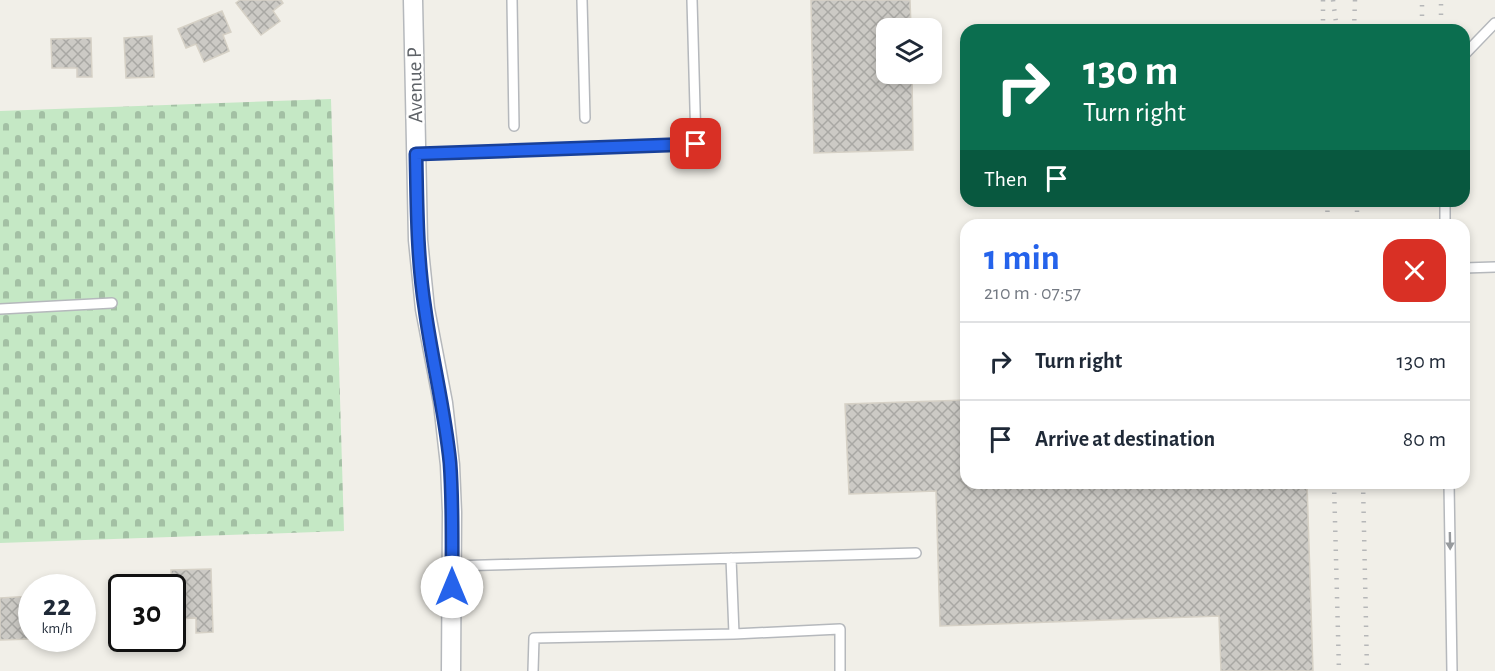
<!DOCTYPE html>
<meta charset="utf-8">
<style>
body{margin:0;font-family:"Alegreya Sans",sans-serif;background:#f2f2f3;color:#1f2937;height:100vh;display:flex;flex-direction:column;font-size:22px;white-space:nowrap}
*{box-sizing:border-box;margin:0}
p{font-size:20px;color:#747a83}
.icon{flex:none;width:33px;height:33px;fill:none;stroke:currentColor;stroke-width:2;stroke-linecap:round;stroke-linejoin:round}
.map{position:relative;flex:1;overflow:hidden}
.drawer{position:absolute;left:960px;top:219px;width:510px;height:270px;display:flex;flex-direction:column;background:#fff;border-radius:18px;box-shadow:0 3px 9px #0003}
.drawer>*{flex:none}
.banner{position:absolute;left:960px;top:24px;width:510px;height:183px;border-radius:18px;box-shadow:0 3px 9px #0003;background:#0b6e4f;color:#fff;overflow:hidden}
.controls{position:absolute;left:876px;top:18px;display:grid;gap:12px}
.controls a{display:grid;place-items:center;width:66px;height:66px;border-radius:12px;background:#fff;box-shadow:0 3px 9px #0003;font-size:30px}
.speed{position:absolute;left:18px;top:574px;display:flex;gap:12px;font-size:30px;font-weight:700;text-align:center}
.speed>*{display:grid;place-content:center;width:78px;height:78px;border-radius:50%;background:#fff;box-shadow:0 3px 9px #0003;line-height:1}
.speed small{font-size:15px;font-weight:400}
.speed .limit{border:3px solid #111;border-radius:9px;background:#fff;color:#111}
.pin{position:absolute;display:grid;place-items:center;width:51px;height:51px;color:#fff;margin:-26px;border-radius:12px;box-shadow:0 3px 9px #0006}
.me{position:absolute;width:66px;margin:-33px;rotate:0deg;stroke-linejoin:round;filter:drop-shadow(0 0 4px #0008)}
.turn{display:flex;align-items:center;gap:21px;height:126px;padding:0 24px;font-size:27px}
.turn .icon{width:78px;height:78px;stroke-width:2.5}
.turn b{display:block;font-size:42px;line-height:51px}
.then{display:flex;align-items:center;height:57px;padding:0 24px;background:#0003;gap:12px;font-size:22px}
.round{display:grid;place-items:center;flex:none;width:63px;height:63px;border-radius:18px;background:#f2f2f3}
.summary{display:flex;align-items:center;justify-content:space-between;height:102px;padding:0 24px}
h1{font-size:36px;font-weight:700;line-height:45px;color:#2563eb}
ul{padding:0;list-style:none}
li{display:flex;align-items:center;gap:18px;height:78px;padding:0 24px;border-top:2px solid #e0e1e3}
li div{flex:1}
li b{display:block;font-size:22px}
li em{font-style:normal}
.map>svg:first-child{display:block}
.cemetery{fill:url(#cemetery-stones)}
.building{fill:url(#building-cross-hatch);stroke:#d6d1c6;stroke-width:1.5}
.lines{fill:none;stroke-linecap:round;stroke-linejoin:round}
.lane-casing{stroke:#b5b8bc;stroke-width:12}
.street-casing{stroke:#b5b8bc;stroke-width:21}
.lane{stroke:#fff;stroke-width:9}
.street{stroke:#fff;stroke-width:18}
.rail{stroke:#b6b7b8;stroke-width:4.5;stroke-dasharray:1.5 8;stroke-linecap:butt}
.oneway{fill:#979a9d}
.route-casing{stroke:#184099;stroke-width:15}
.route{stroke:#2563eb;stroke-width:10}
.labels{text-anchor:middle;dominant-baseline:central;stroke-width:4.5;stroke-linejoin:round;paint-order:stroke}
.street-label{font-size:21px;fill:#5f6368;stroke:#fff}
</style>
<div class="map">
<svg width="1495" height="671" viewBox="0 0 1495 671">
<defs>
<pattern id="cemetery-stones" width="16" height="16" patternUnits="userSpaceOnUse" patternTransform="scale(1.5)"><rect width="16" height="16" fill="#c5e8c5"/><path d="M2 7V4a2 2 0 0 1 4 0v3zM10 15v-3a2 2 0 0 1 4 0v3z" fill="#a3c0a4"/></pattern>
<pattern id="building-cross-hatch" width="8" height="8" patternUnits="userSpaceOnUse" patternTransform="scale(1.5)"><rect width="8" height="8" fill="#cccac5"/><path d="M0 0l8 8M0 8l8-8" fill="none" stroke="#a9a8a4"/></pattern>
</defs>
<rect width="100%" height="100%" fill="#f1efe8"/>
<!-- cemetery -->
<path class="cemetery" d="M331,99L344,531L0,543V111Z"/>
<!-- building -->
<path class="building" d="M240,0H281L283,3L273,11L280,21L261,35L236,3Z
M811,0H910L911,28H886V74H912L913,150L814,153Z
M222,11L231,32L223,35L229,51L204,62L196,44L186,48L178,29Z
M152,36L154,77L126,78L124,38Z
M91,38L92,77H77V68H52L51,39Z
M966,400V483H1307L1313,671H1221L1219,616L940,626L936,491L849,494L845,404Z
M211,569L213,632L196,633V618L173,619L171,570Z
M156,582L157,588H129V583Z
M32,596V639L0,640V598Z"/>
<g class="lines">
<!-- lane casing -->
<g class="lane-casing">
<path id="lane" d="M512,0L514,126
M582,0L585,118
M1464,55L1495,23
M416,154L696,144L692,0
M1445,201V225
M1464,268L1495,267
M0,309L112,303
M1449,483L1452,671
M731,558L734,634
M452,566L916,553
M533,671L534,638L734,634L840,629V671"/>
</g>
<!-- street casing -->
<g class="street-casing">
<path id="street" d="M413,0L418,240L425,309L443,403L450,465L452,512L451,671"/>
</g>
<!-- lane -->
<use href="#lane" class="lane"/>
<!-- street -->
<use href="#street" class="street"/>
<!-- rail -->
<path class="rail" d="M1323,0V30
M1333,0L1337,30
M1441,15V0
M1422,16V0
M1354,30L1355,0
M1327,201L1328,225
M1357,201V225
M1334,483L1339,671
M1363,483L1367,671"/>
</g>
<!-- one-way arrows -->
<defs><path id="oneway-solid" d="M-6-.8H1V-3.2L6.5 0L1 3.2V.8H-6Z" transform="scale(1.5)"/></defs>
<use class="oneway" href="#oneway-solid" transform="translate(1450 541) rotate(89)"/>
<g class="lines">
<!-- route casing -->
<g class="route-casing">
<path id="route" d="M452,587C452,545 453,504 450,463C445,411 432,361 425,309C417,258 417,206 416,154L696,144"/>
</g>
<!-- route -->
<use href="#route" class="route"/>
</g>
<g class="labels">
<!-- street labels -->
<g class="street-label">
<text transform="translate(415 85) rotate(-91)">Avenue P</text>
</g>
</g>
</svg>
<div class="controls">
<a><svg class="icon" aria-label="layers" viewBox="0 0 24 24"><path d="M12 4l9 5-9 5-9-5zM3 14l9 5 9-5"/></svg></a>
</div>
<div class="speed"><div>22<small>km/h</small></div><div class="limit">30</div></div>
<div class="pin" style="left:696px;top:144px;background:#d93025"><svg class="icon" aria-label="arrive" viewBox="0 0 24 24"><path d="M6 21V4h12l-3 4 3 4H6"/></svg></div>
<svg class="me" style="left:452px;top:587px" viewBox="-20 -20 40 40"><circle r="19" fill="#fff"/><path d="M0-13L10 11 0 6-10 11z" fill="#2563eb"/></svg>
<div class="banner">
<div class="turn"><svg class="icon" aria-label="right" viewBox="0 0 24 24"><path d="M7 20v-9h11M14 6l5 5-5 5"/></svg><div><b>130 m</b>Turn right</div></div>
<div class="then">Then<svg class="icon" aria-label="arrive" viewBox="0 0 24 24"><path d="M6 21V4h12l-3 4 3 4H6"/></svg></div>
</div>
<section class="drawer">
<div class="summary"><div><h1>1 min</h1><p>210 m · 07:57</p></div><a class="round" style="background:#d93025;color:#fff"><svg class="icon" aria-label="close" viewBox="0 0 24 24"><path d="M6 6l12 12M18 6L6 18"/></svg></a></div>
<ul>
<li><svg class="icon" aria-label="right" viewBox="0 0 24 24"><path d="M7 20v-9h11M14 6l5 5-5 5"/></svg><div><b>Turn right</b></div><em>130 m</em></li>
<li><svg class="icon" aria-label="arrive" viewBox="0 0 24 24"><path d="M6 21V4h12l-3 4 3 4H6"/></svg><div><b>Arrive at destination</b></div><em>80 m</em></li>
</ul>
</section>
</div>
